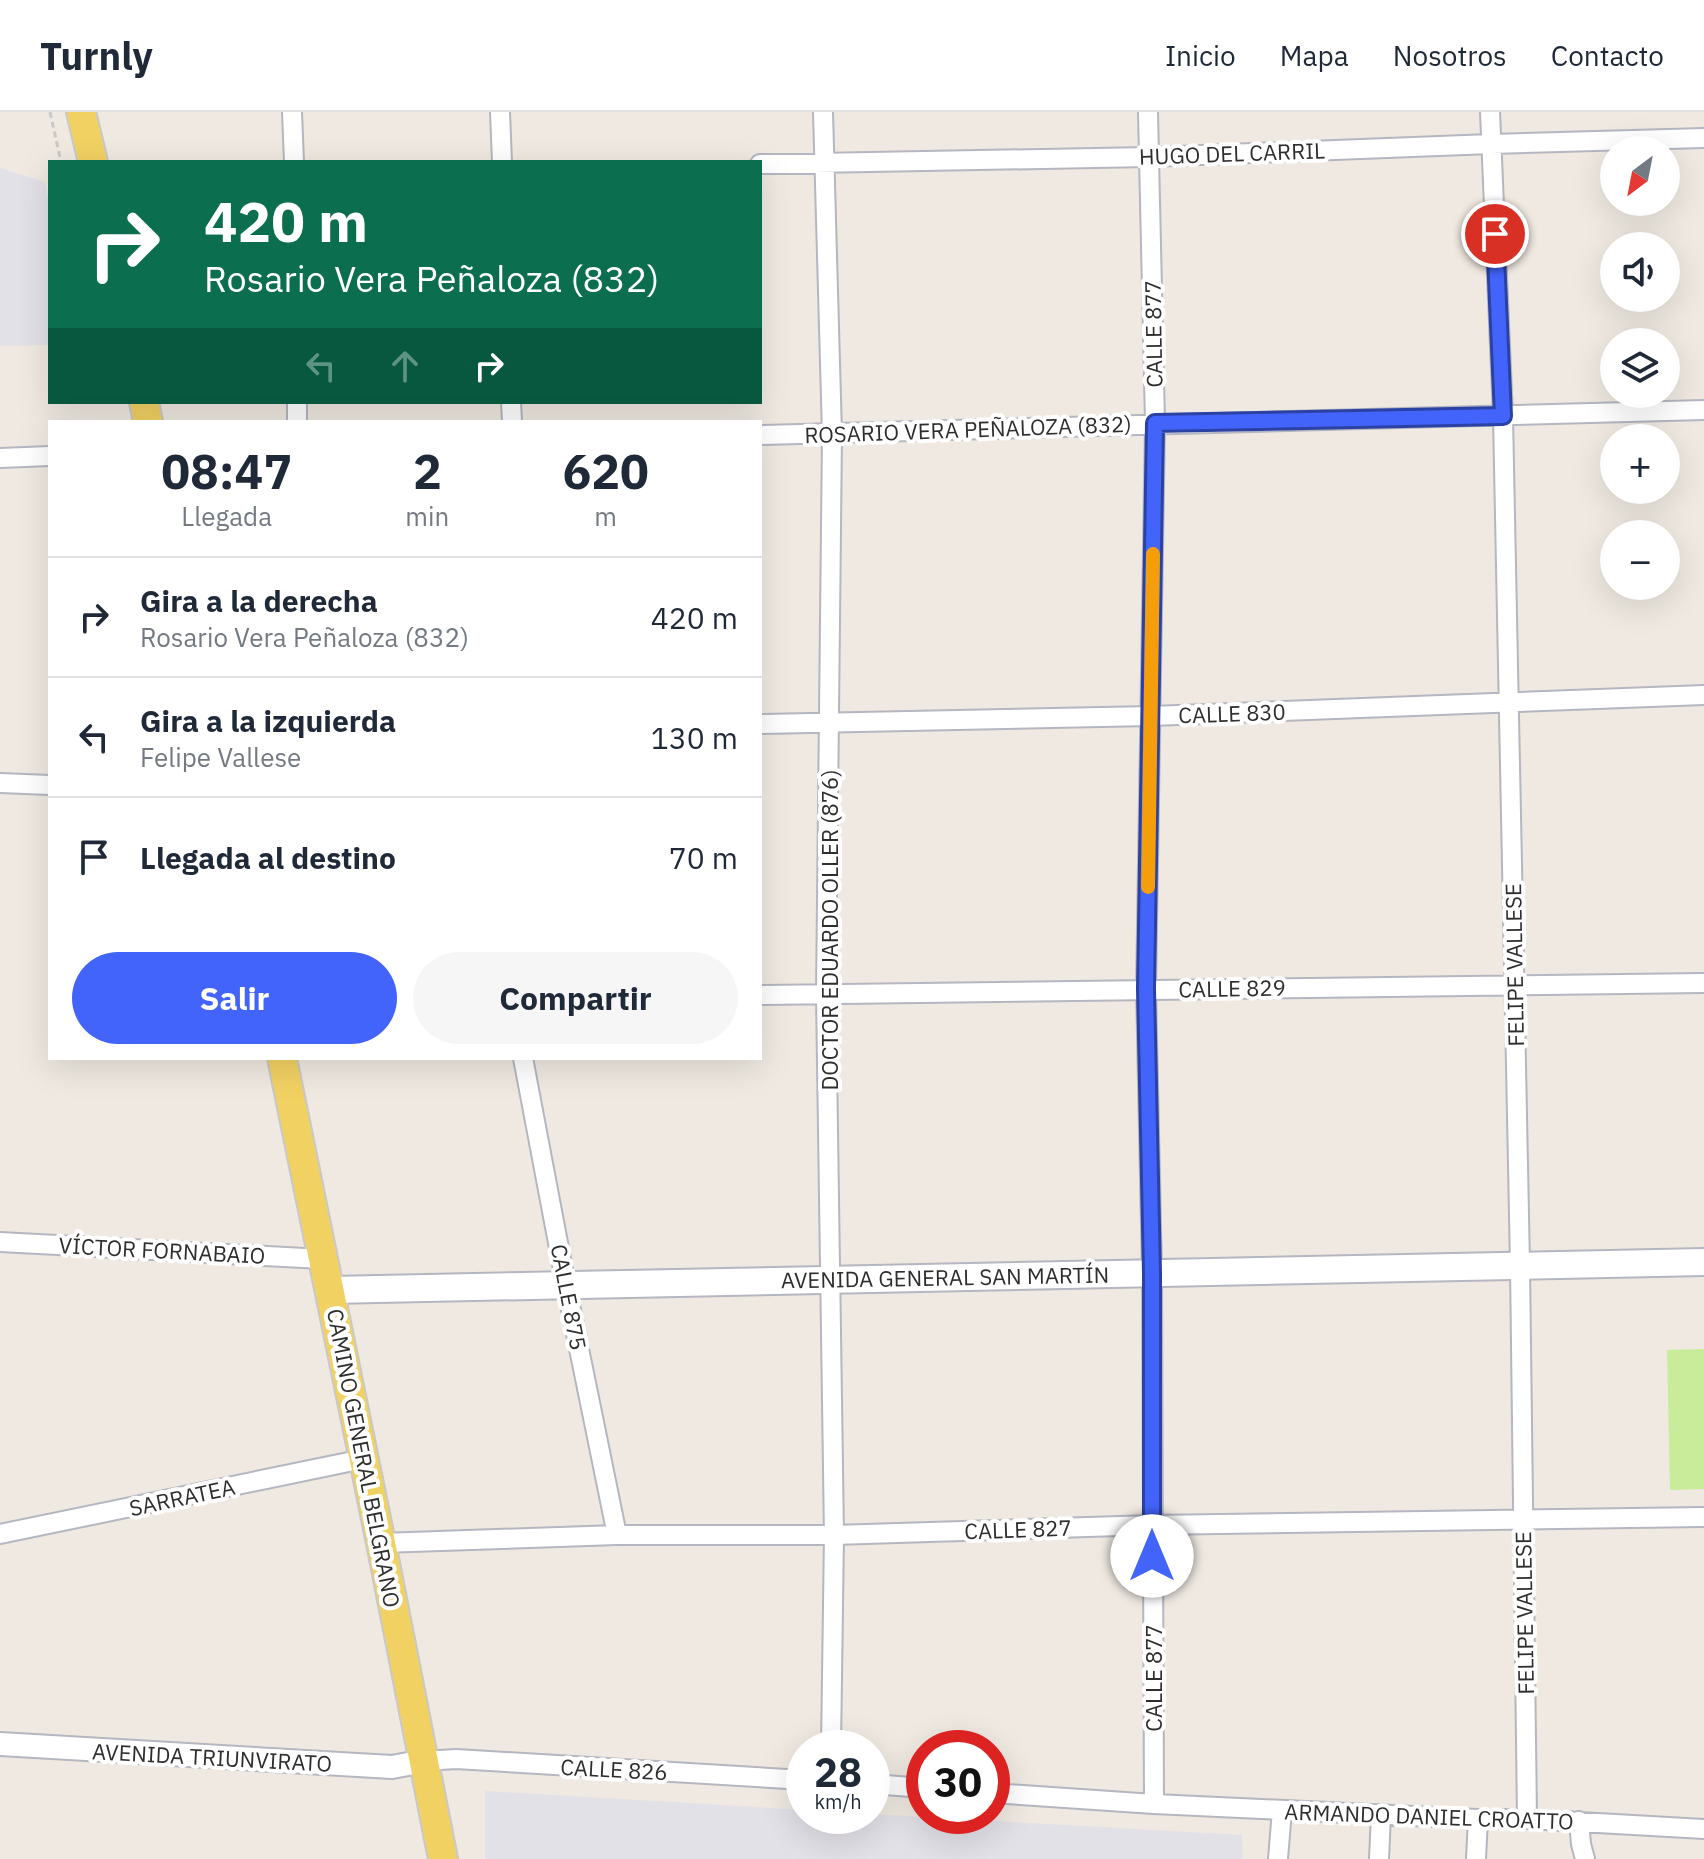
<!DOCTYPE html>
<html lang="es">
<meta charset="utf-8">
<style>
body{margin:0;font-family:"IBM Plex Sans",sans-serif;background:#f6f6f7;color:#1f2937;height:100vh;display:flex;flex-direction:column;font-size:30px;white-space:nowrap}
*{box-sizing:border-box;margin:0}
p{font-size:26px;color:#747a83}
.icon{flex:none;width:44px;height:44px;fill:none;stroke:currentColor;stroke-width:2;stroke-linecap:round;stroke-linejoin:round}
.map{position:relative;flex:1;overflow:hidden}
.panel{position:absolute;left:48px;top:308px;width:714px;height:640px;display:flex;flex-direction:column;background:#fff;border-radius:0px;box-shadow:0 8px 32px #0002}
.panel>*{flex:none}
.top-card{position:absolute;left:48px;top:48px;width:714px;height:244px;border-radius:0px;box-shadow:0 8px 32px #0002;background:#0b6e4f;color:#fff;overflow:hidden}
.needle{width:52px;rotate:212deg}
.fabs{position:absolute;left:1600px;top:24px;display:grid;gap:16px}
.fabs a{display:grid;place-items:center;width:80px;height:80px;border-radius:50%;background:#fff;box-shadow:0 8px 32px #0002;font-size:40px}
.speed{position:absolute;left:786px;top:1618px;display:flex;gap:16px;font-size:40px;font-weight:700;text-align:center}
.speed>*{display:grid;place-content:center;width:104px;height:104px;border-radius:50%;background:#fff;box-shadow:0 8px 32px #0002;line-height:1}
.speed small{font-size:20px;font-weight:400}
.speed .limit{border:12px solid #d22;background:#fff;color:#111}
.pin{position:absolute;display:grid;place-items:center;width:68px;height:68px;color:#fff;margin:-34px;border:4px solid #fff;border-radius:50%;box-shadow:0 2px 8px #0007}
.me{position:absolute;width:88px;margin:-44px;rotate:0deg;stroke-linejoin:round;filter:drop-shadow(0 0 6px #0008)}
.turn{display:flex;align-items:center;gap:28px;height:168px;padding:0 24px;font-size:36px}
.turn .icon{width:104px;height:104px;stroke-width:2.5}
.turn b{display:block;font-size:56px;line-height:68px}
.lanes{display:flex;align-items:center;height:76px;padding:0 24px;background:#0003;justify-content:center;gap:40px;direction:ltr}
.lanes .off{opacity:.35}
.eta{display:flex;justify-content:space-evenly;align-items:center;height:136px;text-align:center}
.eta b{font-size:48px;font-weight:800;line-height:56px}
.primary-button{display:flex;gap:16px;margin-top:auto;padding:16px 24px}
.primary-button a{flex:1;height:92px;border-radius:48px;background:#4264fb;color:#fff;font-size:32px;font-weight:800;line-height:92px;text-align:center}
.primary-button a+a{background:#f6f6f7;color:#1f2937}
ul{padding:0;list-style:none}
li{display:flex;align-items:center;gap:24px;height:120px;padding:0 24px;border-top:2px solid #e0e1e3}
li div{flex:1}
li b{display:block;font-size:30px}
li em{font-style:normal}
header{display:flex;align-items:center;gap:48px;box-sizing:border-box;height:112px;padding:0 40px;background:#fff;border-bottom:2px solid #e0e1e3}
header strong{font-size:38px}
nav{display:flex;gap:44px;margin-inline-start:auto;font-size:28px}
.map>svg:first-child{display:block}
.industrial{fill:#e3e1e8}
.pitch{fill:#c9ec9a}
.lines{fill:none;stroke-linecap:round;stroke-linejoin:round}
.minor-casing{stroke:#b4b7c1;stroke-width:22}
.tertiary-casing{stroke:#b4b7c1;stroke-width:26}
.secondary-casing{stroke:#b4b7c1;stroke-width:30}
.primary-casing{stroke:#c9c9c9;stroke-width:32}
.path{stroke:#c9c9c9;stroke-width:3;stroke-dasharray:6 4;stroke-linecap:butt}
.minor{stroke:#fff;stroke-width:18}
.tertiary{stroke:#fff;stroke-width:22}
.secondary{stroke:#fff;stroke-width:26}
.primary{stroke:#f2d163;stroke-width:28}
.route-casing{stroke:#2b41a3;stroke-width:20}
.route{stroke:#4264fb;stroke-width:14}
.slow{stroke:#f59e0b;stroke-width:14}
.labels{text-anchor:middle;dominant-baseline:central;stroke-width:8;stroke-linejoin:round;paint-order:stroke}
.street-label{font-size:22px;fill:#2e2e2e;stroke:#fff}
</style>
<header>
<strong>Turnly</strong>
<nav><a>Inicio</a><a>Mapa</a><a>Nosotros</a><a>Contacto</a></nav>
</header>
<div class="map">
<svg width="1704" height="1747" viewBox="0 0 1704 1747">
<rect width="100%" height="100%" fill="#efe9e1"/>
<!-- industrial -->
<path class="industrial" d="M0,56L45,70L50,99V233L0,234Z
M485,1679L804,1698V1704H872V1702L1242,1723L1243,1747H485Z"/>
<!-- pitch -->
<path class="pitch" d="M1704,1237V1377L1670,1378L1667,1238Z"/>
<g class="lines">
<!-- minor casing -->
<g class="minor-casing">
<path id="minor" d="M292,0L294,50
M500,0L502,50
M823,0L832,322L826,883L834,1423L831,1636
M1148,0L1155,311L1146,877L1152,1161L1154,1692
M1490,0L1503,304L1520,1153L1527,1707
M760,52L1149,45L1491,32L1704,26
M297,290V310
M511,290L512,310
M760,323L1704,298
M0,346L50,344
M760,612L1151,604L1704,583
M0,671L50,673
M760,883L1704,871
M523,946L566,1173L617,1423
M0,1130L323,1147
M0,1422L363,1347
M381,1431L617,1423H834L1152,1413L1704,1405
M424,1649L456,1647L804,1668
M872,1672L924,1676
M992,1681L1154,1692L1478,1707H1527L1704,1717
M1579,1709L1581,1732L1585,1747
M1278,1747L1282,1698
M1379,1747L1381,1702
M1476,1747L1478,1707"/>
</g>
<!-- tertiary casing -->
<g class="tertiary-casing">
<path id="tertiary" d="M0,1632L392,1655L424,1649"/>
</g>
<!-- secondary casing -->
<g class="secondary-casing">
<path id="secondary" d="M330,1178L1704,1150"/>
</g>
<!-- primary casing -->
<g class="primary-casing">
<path id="primary" d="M81,0L93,50
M144,290L148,310
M282,946L381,1431L443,1747"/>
</g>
<!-- path -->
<path class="path" d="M50,0L61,50"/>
<!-- minor -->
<use href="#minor" class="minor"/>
<!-- tertiary -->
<use href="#tertiary" class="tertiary"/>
<!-- secondary -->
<use href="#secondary" class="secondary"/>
<!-- primary -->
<use href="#primary" class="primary"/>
</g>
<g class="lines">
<!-- route casing -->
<g class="route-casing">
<path id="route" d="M1152,1444V1161L1146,877L1155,311L1503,304L1495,122"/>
</g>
<!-- route -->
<use href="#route" class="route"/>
<!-- slow -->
<path class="slow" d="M1148,775L1153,442"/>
</g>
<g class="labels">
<!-- street labels -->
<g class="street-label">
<text transform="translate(1232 41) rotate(-2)">HUGO DEL CARRIL</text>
<text transform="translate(1153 222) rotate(-91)">CALLE 877</text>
<text transform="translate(968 317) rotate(-2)">ROSARIO VERA PEÑALOZA (832)</text>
<text transform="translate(1232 601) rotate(-2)">CALLE 830</text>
<text transform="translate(829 818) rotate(-90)">DOCTOR EDUARDO OLLER (876)</text>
<text transform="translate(1514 853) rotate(-91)">FELIPE VALLESE</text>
<text transform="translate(1232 876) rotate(-1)">CALLE 829</text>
<text transform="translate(162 1138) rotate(3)">VÍCTOR FORNABAIO</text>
<text transform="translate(945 1165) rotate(-1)">AVENIDA GENERAL SAN MARTÍN</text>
<text transform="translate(569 1185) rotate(79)">CALLE 875</text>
<text transform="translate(364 1346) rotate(79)">CAMINO GENERAL BELGRANO</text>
<text transform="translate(182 1385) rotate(-12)">SARRATEA</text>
<text transform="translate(1018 1417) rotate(-2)">CALLE 827</text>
<text transform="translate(1524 1501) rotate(-91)">FELIPE VALLESE</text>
<text transform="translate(1153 1566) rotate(-90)">CALLE 877</text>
<text transform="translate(212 1645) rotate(3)">AVENIDA TRIUNVIRATO</text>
<text transform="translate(614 1657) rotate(3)">CALLE 826</text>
<text transform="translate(1429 1704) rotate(2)">ARMANDO DANIEL CROATTO</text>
</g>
</g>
</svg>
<div class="fabs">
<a><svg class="needle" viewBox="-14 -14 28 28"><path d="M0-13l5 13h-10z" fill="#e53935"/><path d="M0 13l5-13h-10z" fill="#747a83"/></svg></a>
<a><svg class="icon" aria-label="sound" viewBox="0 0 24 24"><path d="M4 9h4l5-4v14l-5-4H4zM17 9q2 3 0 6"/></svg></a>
<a><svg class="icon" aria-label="layers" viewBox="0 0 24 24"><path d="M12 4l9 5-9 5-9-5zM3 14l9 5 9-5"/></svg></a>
<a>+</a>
<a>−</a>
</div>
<div class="speed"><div>28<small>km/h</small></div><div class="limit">30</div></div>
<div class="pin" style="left:1495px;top:122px;background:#d93025"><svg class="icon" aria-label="arrive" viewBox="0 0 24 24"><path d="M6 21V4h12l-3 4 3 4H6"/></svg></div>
<svg class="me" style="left:1152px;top:1444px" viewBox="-20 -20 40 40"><circle r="19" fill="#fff"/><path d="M0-13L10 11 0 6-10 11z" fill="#4264fb"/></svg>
<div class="top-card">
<div class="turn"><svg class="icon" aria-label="right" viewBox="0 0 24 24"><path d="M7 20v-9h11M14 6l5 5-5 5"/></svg><div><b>420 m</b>Rosario Vera Peñaloza (832)</div></div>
<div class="lanes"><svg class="icon off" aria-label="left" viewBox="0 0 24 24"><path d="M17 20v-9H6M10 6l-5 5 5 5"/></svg><svg class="icon off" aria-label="ahead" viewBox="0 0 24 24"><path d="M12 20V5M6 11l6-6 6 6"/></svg><svg class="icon" aria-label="right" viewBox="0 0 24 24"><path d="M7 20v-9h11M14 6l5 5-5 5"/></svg></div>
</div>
<section class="panel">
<div class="eta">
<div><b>08:47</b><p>Llegada</p></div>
<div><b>2</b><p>min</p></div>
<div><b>620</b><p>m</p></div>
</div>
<ul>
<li><svg class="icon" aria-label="right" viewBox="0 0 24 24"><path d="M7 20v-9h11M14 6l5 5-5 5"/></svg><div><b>Gira a la derecha</b><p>Rosario Vera Peñaloza (832)</p></div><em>420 m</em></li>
<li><svg class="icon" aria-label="left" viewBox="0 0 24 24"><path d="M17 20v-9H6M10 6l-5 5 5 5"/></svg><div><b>Gira a la izquierda</b><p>Felipe Vallese</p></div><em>130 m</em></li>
<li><svg class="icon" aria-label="arrive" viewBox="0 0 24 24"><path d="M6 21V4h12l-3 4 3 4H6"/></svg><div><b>Llegada al destino</b></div><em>70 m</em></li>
</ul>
<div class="primary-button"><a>Salir</a><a>Compartir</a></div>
</section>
</div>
